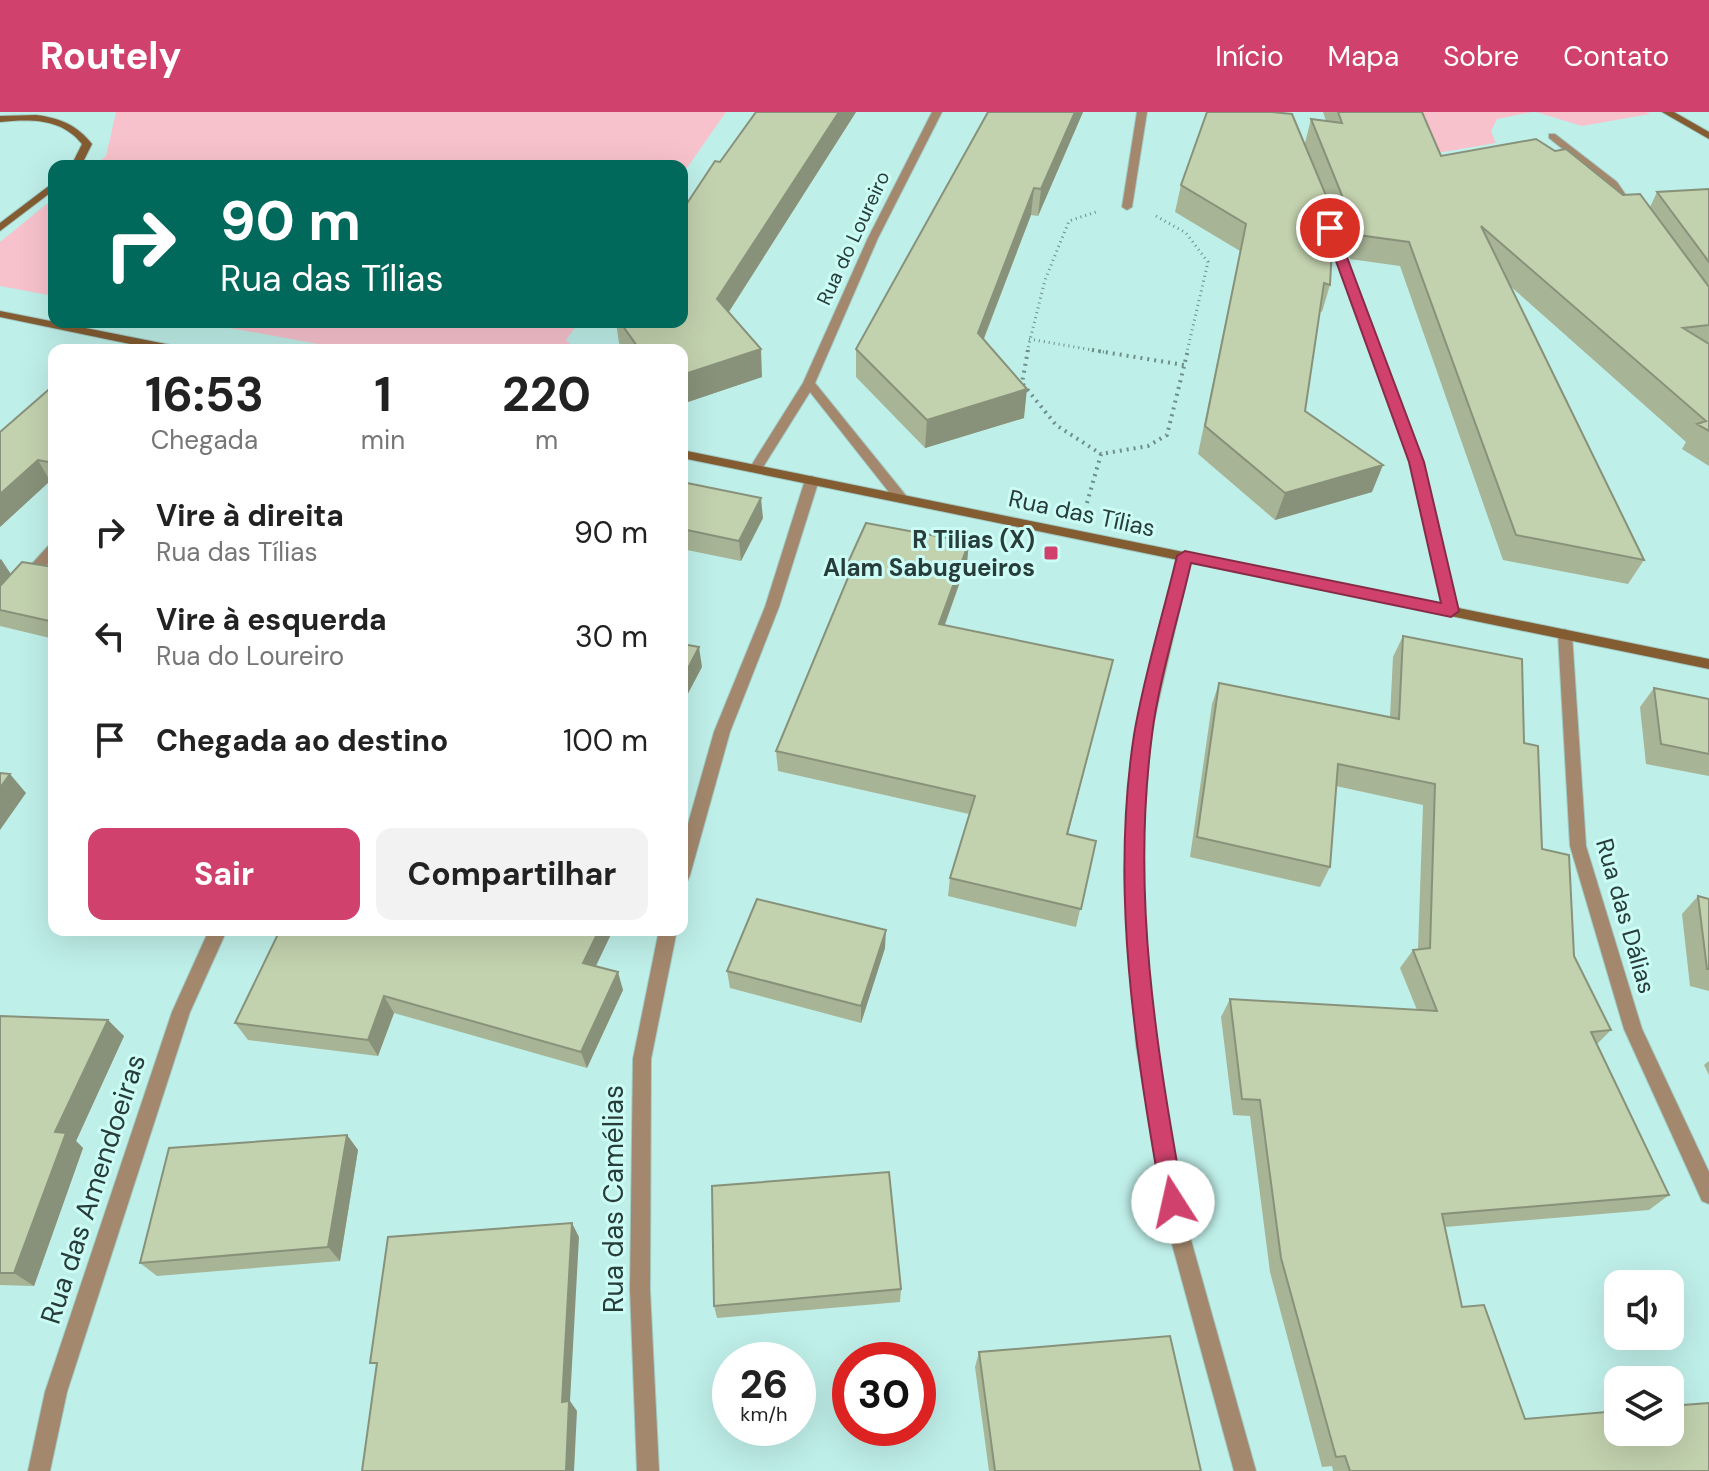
<!DOCTYPE html>
<html lang="pt">
<meta charset="utf-8">
<style>
body{margin:0;font-family:"DM Sans",sans-serif;background:#f2f2f2;color:#222;height:100vh;display:flex;flex-direction:column;font-size:30px;white-space:nowrap}
*{box-sizing:border-box;margin:0}
p{font-size:26px;color:#767676}
.icon{flex:none;width:44px;height:44px;fill:none;stroke:currentColor;stroke-width:2;stroke-linecap:round;stroke-linejoin:round}
.map{position:relative;flex:1;overflow:hidden}
.drawer{position:absolute;left:48px;top:232px;width:640px;height:592px;display:flex;flex-direction:column;background:#fff;border-radius:16px;box-shadow:0 8px 32px #0002}
.drawer>*{flex:none}
.guide{position:absolute;left:48px;top:48px;width:640px;height:168px;border-radius:16px;box-shadow:0 8px 32px #0002;background:#00695c;color:#fff;overflow:hidden}
.tools{position:absolute;left:1604px;top:1158px;display:grid;gap:16px}
.tools a{display:grid;place-items:center;width:80px;height:80px;border-radius:16px;background:#fff;box-shadow:0 8px 32px #0002;font-size:40px}
.speed{position:absolute;left:712px;top:1230px;display:flex;gap:16px;font-size:40px;font-weight:700;text-align:center}
.speed>*{display:grid;place-content:center;width:104px;height:104px;border-radius:50%;background:#fff;box-shadow:0 8px 32px #0002;line-height:1}
.speed small{font-size:20px;font-weight:400}
.speed .limit{border:12px solid #d22;background:#fff;color:#111}
.pin{position:absolute;display:grid;place-items:center;width:68px;height:68px;color:#fff;margin:-34px;border:4px solid #fff;border-radius:50%;box-shadow:0 2px 8px #0007}
.me{position:absolute;width:88px;margin:-44px;rotate:350deg;stroke-linejoin:round;filter:drop-shadow(0 0 6px #0008)}
.turn{display:flex;align-items:center;gap:28px;height:168px;padding:0 40px;font-size:36px}
.turn .icon{width:104px;height:104px;stroke-width:2.5}
.turn b{display:block;font-size:56px;line-height:68px}
.eta{display:flex;justify-content:space-evenly;align-items:center;height:136px;text-align:center}
.eta b{font-size:48px;font-weight:700;line-height:56px}
.action{display:flex;gap:16px;margin-top:auto;padding:16px 40px}
.action a{flex:1;height:92px;border-radius:16px;background:#d0426d;color:#fff;font-size:32px;font-weight:700;line-height:92px;text-align:center}
.action a+a{background:#f2f2f2;color:#222}
ul{padding:0;list-style:none}
li{display:flex;align-items:center;gap:24px;height:104px;padding:0 40px}
li div{flex:1}
li b{display:block;font-size:30px}
li em{font-style:normal}
header{display:flex;align-items:center;gap:48px;box-sizing:border-box;height:112px;padding:0 40px;background:#d0426d;color:#fff}
header strong{font-size:38px}
nav{display:flex;gap:44px;margin-inline-start:auto;font-size:28px}
.map>svg:first-child{display:block}
.green{fill:#f8c2cc}
.lines{fill:none;stroke-linecap:round;stroke-linejoin:round}
.street-casing{stroke:#a1cbc6;stroke-width:2}
.secondary-casing{stroke:#a1cbc6;stroke-width:2}
.path-far1{stroke:#6d8e8a;stroke-width:3;stroke-dasharray:1 4;stroke-linecap:butt}
.path{stroke:#6d8e8a;stroke-width:4;stroke-dasharray:2 5;stroke-linecap:butt}
.street{fill:#a3886d;fill-rule:evenodd}
.secondary{fill:#835c32;fill-rule:evenodd}
.wall{fill:#a7b496}
.shaded-wall{fill:#88927a}
.building{fill:#c2d1ae;stroke:#88927a;stroke-width:2}
.route{fill:#d0426d;stroke:#872b47;stroke-width:2}
.poi-dot{fill:#d0426d;stroke:#ccfcf6;stroke-width:3}
.labels{text-anchor:middle;dominant-baseline:central;stroke-width:6;stroke-linejoin:round;paint-order:stroke}
.far-street-label{font-size:20px;fill:#283c39;stroke:#ccfcf6}
.street-label{font-size:24px;fill:#283c39;stroke:#ccfcf6}
.poi-label{font-size:24px;font-weight:bold;fill:#283c39;stroke:#ccfcf6;text-anchor:end}
.near-street-label{font-size:28px;fill:#283c39;stroke:#ccfcf6}
</style>
<header>
<strong>Routely</strong>
<nav><a>Início</a><a>Mapa</a><a>Sobre</a><a>Contato</a></nav>
</header>
<div class="map">
<svg width="1709" height="1359" viewBox="0 0 1709 1359">
<rect width="100%" height="100%" fill="#bfefe9"/>
<!-- green -->
<path class="green" d="M116,0H726L682,63V54H93L106,44Z
M1408,0H1532L1497,7L1491,19L1496,31L1431,42Z
M1536,0H1646L1650,2L1582,14Z
M54,86V184L0,174V130Z
M197,210H579L566,228L577,238H351Z"/>
<g class="lines">
<!-- street casing -->
<g class="street-casing">
<path id="street" d="M932,0H942L878,126L815,271L908,386L901,390L896,389L810,280L760,360H750L749,357L803,271L868,126Z
M1137,0H1147L1132,95L1127,98L1122,95Z
M1549,22H1555L1617,70L1634,95L1633,97H1625L1609,74L1549,26Z
M1329,110L1334,113L1423,350L1458,499L1456,503L1451,504L1444,499L1411,350L1324,113Z
M812,364L819,368L779,495L730,620L690,763L688,768L682,770V733L714,620L765,495L805,368Z
M54,431V445L5,500L0,501V487L49,433Z
M1185,439L1192,444L1151,622L1140,764L1154,933L1189,1121L1256,1359H1234L1169,1121L1136,933L1124,764L1135,622L1178,444Z
M1565,517L1572,522L1586,734L1642,917L1709,1060V1092L1702,1089L1624,917L1570,734L1558,522Z
M209,818H227L190,900L67,1280L50,1359H28L45,1280L172,900Z
M659,818H677L651,947L650,1178L659,1359H637L630,1178L633,947Z"/>
</g>
<!-- secondary casing -->
<g class="secondary-casing">
<path id="secondary" d="M1662,0H1674L1709,20V27Z
M36,3C60,6 77,13 92,32L81,54H71L82,32C61,6 31,7 0,10V4Z
M54,70V78L0,119V111Z
M0,199L176,234L182,238H159L0,205Z
M682,338L1709,547V557L682,346Z"/>
</g>
<!-- path-far1 -->
<path class="path-far1" d="M1156,104L1186,121L1208,150L1187,240
M1029,227L1104,240
M1027,240L1045,168L1069,109L1096,100"/>
<!-- path -->
<path class="path" d="M1028,238L1022,271L1056,313L1101,342
M1092,238L1184,253
M1087,391L1101,342L1148,334L1167,323L1188,238"/>
<!-- street -->
<use href="#street" class="street"/>
<!-- secondary -->
<use href="#secondary" class="secondary"/>
</g>
<!-- wall -->
<path class="wall" d="M756,0H856L729,200L762,265L682,292V238H624L619,231L616,210H682L720,50Z
M1083,0L1038,104L1031,103L984,227L1024,306L925,336L856,265V237Z
M1323,0H1422L1441,44L1623,83L1650,95L1657,80L1709,77V354L1682,337L1686,330L1509,173L1644,448L1628,472L1503,448L1400,154L1350,147L1339,120L1332,144L1330,173L1322,200L1320,199L1305,299L1372,380L1275,408L1198,342L1240,139L1175,100L1181,73L1305,31L1311,7L1326,9Z
M54,273V369H50L0,415V320Z
M682,370L763,406L741,449L682,437Z
M969,430L967,450L945,513L1108,567L1068,722L1096,729L1076,815L948,784L950,766L969,702L778,659L776,639L846,471V455Z
M0,447L11,462L54,455V527L0,514Z
M1403,524L1524,631L1542,737L1574,844L1611,918L1597,932L1669,1083L1649,1098L1445,1115L1462,1195L1525,1307L1709,1359H1333L1332,1354L1322,1355L1270,1160L1250,1004L1233,1003L1221,905L1230,887L1417,898L1400,856L1413,838L1418,837L1423,693L1336,674L1330,755L1320,775L1190,745L1212,592L1219,571L1390,605L1393,545Z
M1654,576L1709,587V664L1646,652L1640,595Z
M1698,784L1709,787V879L1690,874L1682,802Z
M280,818H613L596,854L623,878L587,956L394,901L378,944L248,928L235,911Z
M885,836L861,911L730,876L727,859Z
M0,904L124,924L76,1029L83,1036L34,1174L0,1173Z
M1709,949V963L1704,953Z
M347,1023L358,1038L340,1149L157,1164L140,1151Z
M901,1177L900,1190L717,1206L714,1194Z
M979,1240L1201,1359H989L975,1255Z"/>
<!-- shaded-wall -->
<path class="shaded-wall" d="M839,0H856L719,215L717,187Z
M1075,0H1083L1038,104L1041,77Z
M1034,76L1031,103L975,249L978,221Z
M761,237L762,265L682,292V263Z
M1027,277L1024,306L925,336L927,308Z
M38,348L50,369L0,415V382Z
M1383,353L1372,380L1275,408L1285,381Z
M761,386L763,406L741,449L739,429Z
M969,430L967,450L938,531L939,512Z
M1,447L14,467L0,484V448Z
M699,535L702,555L682,593V568Z
M1113,548L1108,567L1063,741L1067,722Z
M10,662L26,681L0,718V676Z
M599,818H613L589,868L583,851Z
M886,818L885,836L861,911V894Z
M618,860L623,878L587,956L581,940Z
M384,884L394,901L378,944L368,928Z
M108,908L124,924L76,1029L83,1036L34,1174L14,1161L55,1020Z
M347,1023L358,1038L340,1149L328,1135Z
M572,1111L579,1125L570,1289L577,1299L574,1359H566L562,1290Z"/>
<!-- building -->
<path class="building" d="M756,0H839L717,187L761,237L682,263V238H640L620,210H682V99L715,49L720,50Z
M988,0H1075L1041,77L1034,76L978,221L1027,277L927,308L856,237Z
M1207,0H1272L1292,2L1340,117L1333,116L1330,173L1324,171L1305,299L1383,353L1285,381L1205,314L1246,112L1181,73Z
M1338,0H1422L1441,44L1536,27L1555,39L1566,37L1623,83L1640,82L1709,175V213L1683,216L1709,232V319L1697,312L1706,309L1481,114L1644,448L1516,423L1409,130L1358,123L1311,7L1342,11Z
M1709,77V150L1657,80Z
M54,273V351L38,348L0,382V320Z
M682,370L761,386L739,429L682,417Z
M866,411L969,430L939,512L1113,548L1067,722L1096,729L1081,797L950,766L975,684L776,639L852,456L846,455Z
M22,450L54,455V510L0,498V474Z
M1403,524L1522,547L1524,631L1538,634L1542,737L1569,743L1574,844L1611,918L1591,920L1669,1083L1442,1102L1462,1195L1484,1193L1525,1307L1618,1299V1320H1670V1294L1709,1291V1359H1350L1345,1344L1336,1345L1281,1146L1260,988L1242,987L1230,887L1437,899L1413,838L1430,836L1435,672L1338,652L1330,755L1197,725L1219,571L1399,607Z
M682,532L699,535L682,568Z
M1654,576L1709,587V642L1661,632Z
M0,661L10,662L0,676Z
M1698,784L1709,787V857H1707Z
M757,787L886,818L861,894L727,859Z
M280,818H599L583,851L618,860L581,940L384,884L368,928L235,911Z
M0,904L108,908L55,1020L66,1021L14,1161H0Z
M347,1023L328,1135L140,1151L169,1036Z
M889,1060L901,1177L714,1194L712,1074Z
M572,1111L562,1290L569,1289L566,1359H362L377,1251H370L388,1125Z
M1170,1224L1201,1359H995L979,1240Z"/>
<!-- route -->
<path class="route" d="M1330,112L1336,116L1424,350L1459,499L1451,505L1191,451C1178,508 1159,566 1152,623C1131,781 1156,935 1184,1090L1181,1098L1173,1101L1165,1098L1162,1090C1135,935 1110,779 1134,623C1144,563 1163,503 1177,444L1185,439L1441,491L1409,350L1324,116Z"/>
<!-- markers -->
<rect class="poi-dot" x="1043" y="433" width="16" height="16" rx="4"/>
<g class="labels">
<!-- far-street labels -->
<g class="far-street-label">
<text transform="translate(853 126) rotate(-65)">Rua do Loureiro</text>
</g>
<!-- street labels -->
<g class="street-label">
<text transform="translate(1082 401) rotate(12)">Rua das Tílias</text>
<text transform="translate(1626 804) rotate(74)">Rua das Dálias</text>
</g>
<!-- poi labels -->
<g class="poi-label">
<text x="1035" y="427">R Tilias (X)<tspan x="1035" dy="28">Alam Sabugueiros</tspan></text>
</g>
<!-- near-street labels -->
<g class="near-street-label">
<text transform="translate(93 1077) rotate(-72)">Rua das Amendoeiras</text>
<text transform="translate(613 1087) rotate(-90)">Rua das Camélias</text>
</g>
</g>
</svg>
<div class="tools">
<a><svg class="icon" aria-label="sound" viewBox="0 0 24 24"><path d="M4 9h4l5-4v14l-5-4H4zM17 9q2 3 0 6"/></svg></a>
<a><svg class="icon" aria-label="layers" viewBox="0 0 24 24"><path d="M12 4l9 5-9 5-9-5zM3 14l9 5 9-5"/></svg></a>
</div>
<div class="speed"><div>26<small>km/h</small></div><div class="limit">30</div></div>
<div class="pin" style="left:1330px;top:116px;background:#d93025"><svg class="icon" aria-label="arrive" viewBox="0 0 24 24"><path d="M6 21V4h12l-3 4 3 4H6"/></svg></div>
<svg class="me" style="left:1173px;top:1090px" viewBox="-20 -20 40 40"><circle r="19" fill="#fff"/><path d="M0-13L10 11 0 6-10 11z" fill="#d0426d"/></svg>
<div class="guide">
<div class="turn"><svg class="icon" aria-label="right" viewBox="0 0 24 24"><path d="M7 20v-9h11M14 6l5 5-5 5"/></svg><div><b>90 m</b>Rua das Tílias</div></div>
</div>
<section class="drawer">
<div class="eta">
<div><b>16:53</b><p>Chegada</p></div>
<div><b>1</b><p>min</p></div>
<div><b>220</b><p>m</p></div>
</div>
<ul>
<li><svg class="icon" aria-label="right" viewBox="0 0 24 24"><path d="M7 20v-9h11M14 6l5 5-5 5"/></svg><div><b>Vire à direita</b><p>Rua das Tílias</p></div><em>90 m</em></li>
<li><svg class="icon" aria-label="left" viewBox="0 0 24 24"><path d="M17 20v-9H6M10 6l-5 5 5 5"/></svg><div><b>Vire à esquerda</b><p>Rua do Loureiro</p></div><em>30 m</em></li>
<li><svg class="icon" aria-label="arrive" viewBox="0 0 24 24"><path d="M6 21V4h12l-3 4 3 4H6"/></svg><div><b>Chegada ao destino</b></div><em>100 m</em></li>
</ul>
<div class="action"><a>Sair</a><a>Compartilhar</a></div>
</section>
</div>
